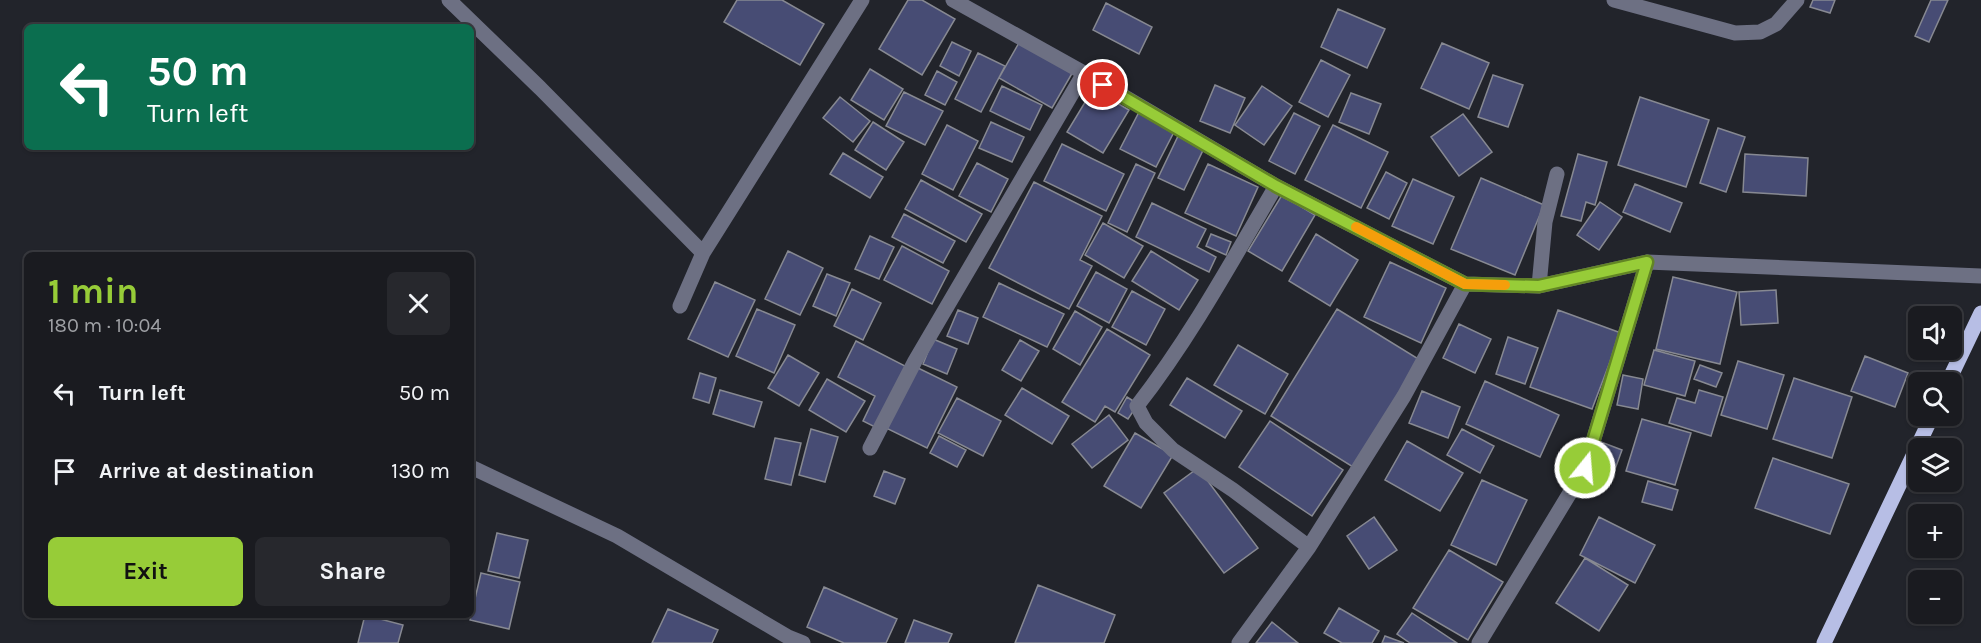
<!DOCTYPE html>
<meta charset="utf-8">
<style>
body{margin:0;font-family:Karla,sans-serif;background:#27282d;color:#f1f3f6;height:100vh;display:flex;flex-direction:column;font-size:22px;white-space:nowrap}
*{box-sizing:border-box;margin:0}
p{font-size:20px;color:#9fa1a5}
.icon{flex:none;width:33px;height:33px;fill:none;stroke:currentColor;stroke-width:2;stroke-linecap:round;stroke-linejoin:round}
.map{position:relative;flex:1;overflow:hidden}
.details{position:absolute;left:24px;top:252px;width:450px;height:366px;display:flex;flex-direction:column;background:#1a1b20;border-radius:9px;box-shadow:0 2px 4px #0004,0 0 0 2px #38393e}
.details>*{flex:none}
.banner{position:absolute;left:24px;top:24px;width:450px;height:126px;border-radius:9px;box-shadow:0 2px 4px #0004,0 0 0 2px #38393e;background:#0b6e4f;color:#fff;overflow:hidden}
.buttons{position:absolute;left:1908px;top:306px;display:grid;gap:12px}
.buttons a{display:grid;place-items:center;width:54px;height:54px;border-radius:9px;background:#1a1b20;box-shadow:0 2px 4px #0004,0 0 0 2px #38393e;font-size:30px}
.pin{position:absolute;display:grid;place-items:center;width:51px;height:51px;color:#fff;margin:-26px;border:3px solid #fff;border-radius:50%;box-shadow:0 2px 6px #0007}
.me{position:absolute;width:66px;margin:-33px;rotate:17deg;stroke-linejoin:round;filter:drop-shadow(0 0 4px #0008)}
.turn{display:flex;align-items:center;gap:21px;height:126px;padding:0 24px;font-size:27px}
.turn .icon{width:78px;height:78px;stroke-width:2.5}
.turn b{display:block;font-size:42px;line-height:51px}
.round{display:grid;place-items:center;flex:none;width:63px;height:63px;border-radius:9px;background:#27282d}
.headline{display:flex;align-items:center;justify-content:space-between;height:102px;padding:0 24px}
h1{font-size:36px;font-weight:700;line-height:45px;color:#97cc38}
.cta{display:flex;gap:12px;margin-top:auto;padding:12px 24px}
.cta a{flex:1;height:69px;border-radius:9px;background:#97cc38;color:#111;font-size:24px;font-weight:700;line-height:69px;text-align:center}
.cta a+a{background:#27282d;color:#f1f3f6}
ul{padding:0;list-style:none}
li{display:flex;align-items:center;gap:18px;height:78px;padding:0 24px}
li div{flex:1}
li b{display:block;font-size:22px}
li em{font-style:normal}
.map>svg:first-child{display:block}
.building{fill:#474c74;stroke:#878992;stroke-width:1.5}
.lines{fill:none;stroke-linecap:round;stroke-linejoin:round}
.minor{stroke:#6d7083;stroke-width:15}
.major{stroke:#b7bee5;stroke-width:15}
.route-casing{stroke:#628524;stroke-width:15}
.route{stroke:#97cc38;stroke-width:10}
.slow{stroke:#f59e0b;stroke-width:10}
</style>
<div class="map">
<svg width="1981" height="643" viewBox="0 0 1981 643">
<rect width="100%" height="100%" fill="#22242b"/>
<!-- building -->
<path class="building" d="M737,0H782L824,24L800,65L724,22Z
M908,0H922L955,19L922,75L879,49Z
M1813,0H1835L1830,13L1810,7Z
M1931,0H1948L1929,42L1915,36Z
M1106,3L1152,27L1139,54L1093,30Z
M1338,9L1385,29L1367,68L1321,47Z
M1020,41L1074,70L1052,108L999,78Z
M952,42L971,51L959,76L940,66Z
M1442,43L1489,63L1469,109L1421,88Z
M978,53L1005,66L981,112L955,99Z
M1321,60L1350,75L1328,117L1299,102Z
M870,69L903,89L884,120L851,100Z
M937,71L957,82L945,105L925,95Z
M1493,75L1523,85L1508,127L1478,117Z
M1215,85L1245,98L1230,133L1200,121Z
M1002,86L1042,105L1030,130L990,111Z
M1262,86L1292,106L1264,145L1235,125Z
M1093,89L1129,110L1103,153L1067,132Z
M904,92L943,111L925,145L886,126Z
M1351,93L1381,104L1369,134L1339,122Z
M840,97L870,121L853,142L823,118Z
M1640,97L1709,120L1686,187L1618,165Z
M1139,112L1175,130L1156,167L1120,149Z
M1294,113L1320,126L1295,174L1269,161Z
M1463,114L1492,152L1459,176L1431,137Z
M873,122L904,142L886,170L855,150Z
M991,122L1024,137L1012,162L979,148Z
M947,125L978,141L953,190L922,174Z
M1333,125L1388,152L1361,208L1305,180Z
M1718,128L1745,137L1726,192L1700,183Z
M1179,134L1205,146L1184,190L1158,178Z
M1062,144L1124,174L1106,211L1044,181Z
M843,153L883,177L870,198L830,174Z
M1578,154L1607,162L1595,205L1586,202L1581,221L1561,216Z
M1745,154L1808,158L1806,196L1743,192Z
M977,163L1008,179L991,212L959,196Z
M1136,164L1155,173L1127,232L1108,223Z
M1208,164L1258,187L1236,236L1185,213Z
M1386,172L1407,183L1389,219L1367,208Z
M1481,178L1544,205L1515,275L1451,249Z
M1413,179L1454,197L1433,244L1392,226Z
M921,180L982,214L966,242L905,209Z
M1034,182L1102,216L1080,260L1092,266L1069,309L989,268Z
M1635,184L1682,203L1670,232L1623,212Z
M1282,195L1315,215L1282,271L1248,251Z
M1600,202L1622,217L1599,250L1577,235Z
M1152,203L1206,229L1197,247L1216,257L1209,272L1136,237Z
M904,214L955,241L943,263L892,237Z
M1103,223L1143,246L1124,278L1085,255Z
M1211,234L1231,242L1226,255L1206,246Z
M1316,234L1358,260L1330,306L1289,281Z
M870,236L894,247L879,279L855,269Z
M902,246L949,271L932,304L884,280Z
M788,251L823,268L800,315L765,299Z
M1151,251L1198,280L1179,310L1132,281Z
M1390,262L1446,288L1421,343L1364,317Z
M1096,272L1127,289L1109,323L1077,306Z
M827,274L850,283L836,316L813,306Z
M1673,277L1737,292L1720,364L1656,349Z
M715,282L755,300L728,357L688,339Z
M999,283L1064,314L1047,347L983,317Z
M852,289L881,303L863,340L834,326Z
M1776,290L1778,323L1741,325L1739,292Z
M1132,291L1165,309L1146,345L1112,327Z
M757,309L795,325L774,373L736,356Z
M1337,309L1420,360L1353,467L1271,416Z
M958,310L978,318L968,344L947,336Z
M1558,310L1621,333L1592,409L1530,387Z
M1075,311L1102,327L1080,365L1053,349Z
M1459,324L1491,339L1475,373L1443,358Z
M1107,329L1150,355L1115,412L1105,406L1095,422L1062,402Z
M1508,337L1538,348L1525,384L1496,374Z
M933,339L957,349L947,374L923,364Z
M1020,340L1039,351L1021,381L1002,370Z
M856,341L907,367L877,428L863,421L875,396L838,377Z
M1238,345L1288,374L1265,414L1214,385Z
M1654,350L1695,361L1685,396L1644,385Z
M788,355L819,373L799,406L768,388Z
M1865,356L1908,373L1895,407L1851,391Z
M1738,361L1784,375L1767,429L1721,415Z
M1700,365L1722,373L1716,387L1694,379Z
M916,367L957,387L927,448L886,428Z
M700,373L716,378L709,403L693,398Z
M1623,375L1643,379L1638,409L1617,405Z
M1187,378L1242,411L1225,438L1170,405Z
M1794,378L1852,397L1832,458L1773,439Z
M827,379L865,401L846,432L809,410Z
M1485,381L1559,415L1540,457L1466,424Z
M1022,388L1069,416L1052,444L1005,415Z
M720,390L762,402L754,427L713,414Z
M1699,390L1723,397L1711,436L1669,423L1677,398L1695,403Z
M1422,391L1460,407L1448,438L1409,423Z
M1127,397L1138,404L1128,419L1118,413Z
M957,398L1001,421L983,456L938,433Z
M1109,415L1128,440L1092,468L1072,444Z
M1642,419L1691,433L1675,485L1626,471Z
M1270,421L1343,470L1312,516L1239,467Z
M811,429L838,437L825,482L799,475Z
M1462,429L1494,446L1480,473L1447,455Z
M1135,433L1173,455L1141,508L1104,486Z
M939,436L966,450L957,467L930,453Z
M775,438L801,443L791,485L765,479Z
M1407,441L1463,473L1440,511L1385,480Z
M1601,442L1622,450L1611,480L1590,472Z
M1773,458L1849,484L1830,534L1755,508Z
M1198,468L1258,548L1224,573L1164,493Z
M884,471L905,479L895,504L874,496Z
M1482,480L1527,500L1496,565L1451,545Z
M1648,481L1678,490L1672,510L1642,502Z
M1374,517L1397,550L1369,569L1347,536Z
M1599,517L1655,545L1635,583L1580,555Z
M497,533L528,540L519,578L488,571Z
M1449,550L1503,582L1468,640L1413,608Z
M1585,558L1628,585L1599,631L1556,603Z
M481,573L520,582L509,629L470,620Z
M1038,585L1115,615L1104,643H1015Z
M824,587L897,619L886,643H844L807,627Z
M1339,608L1379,631L1372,643H1342L1324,633Z
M668,609L718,630L712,643H652Z
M1412,613L1457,643H1410L1397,634Z
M365,615L403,625L398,643H358Z
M914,620L952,634L948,643H905Z
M1272,622L1298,643H1256Z
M1385,636L1404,643H1382Z"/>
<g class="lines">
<!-- minor -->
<path class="minor" d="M449,0L540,88L703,253
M953,0L1084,73L1276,186L1465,284L1539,286L1647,262L1981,276
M1614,0L1735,33L1760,32L1776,24L1797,0
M1276,186C1232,261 1190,338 1137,406L1146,423L1173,450L1233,490L1309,547
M1539,286L1545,222L1557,174
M680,306L703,253L862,0
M870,448L915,361L1084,73
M471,467L617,536L788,637L803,643
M1239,643L1309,547L1404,396L1465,284
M1479,643L1585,468L1647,262"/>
<!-- major -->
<path class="major" d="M1948,382L1981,313
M1824,643L1932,416"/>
</g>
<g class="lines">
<!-- route casing -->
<g class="route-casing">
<path id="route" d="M1103,85L1276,186L1465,284L1539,286L1647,262L1585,468"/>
</g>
<!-- route -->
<use href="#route" class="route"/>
<!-- slow -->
<path class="slow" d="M1356,227L1465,284L1505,285"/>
</g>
</svg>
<div class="buttons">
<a><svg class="icon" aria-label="sound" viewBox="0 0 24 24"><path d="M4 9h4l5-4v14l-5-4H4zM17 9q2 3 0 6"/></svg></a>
<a><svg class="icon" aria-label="search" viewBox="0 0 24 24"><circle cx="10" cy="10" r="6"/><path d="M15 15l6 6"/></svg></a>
<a><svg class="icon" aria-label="layers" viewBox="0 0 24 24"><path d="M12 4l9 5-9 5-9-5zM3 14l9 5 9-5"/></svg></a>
<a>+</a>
<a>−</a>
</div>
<div class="pin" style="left:1103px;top:85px;background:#d93025"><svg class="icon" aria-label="arrive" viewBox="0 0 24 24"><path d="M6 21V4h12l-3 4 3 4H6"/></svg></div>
<svg class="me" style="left:1585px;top:468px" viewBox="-20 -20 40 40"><circle r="17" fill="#97cc38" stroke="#fff" stroke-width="3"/><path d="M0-11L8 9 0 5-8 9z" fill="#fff"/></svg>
<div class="banner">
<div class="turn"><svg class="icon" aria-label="left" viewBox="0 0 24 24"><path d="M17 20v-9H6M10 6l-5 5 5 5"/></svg><div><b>50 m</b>Turn left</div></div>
</div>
<section class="details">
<div class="headline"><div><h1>1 min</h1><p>180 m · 10:04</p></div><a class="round"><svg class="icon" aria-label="close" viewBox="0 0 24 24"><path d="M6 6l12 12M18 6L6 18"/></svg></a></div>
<ul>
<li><svg class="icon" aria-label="left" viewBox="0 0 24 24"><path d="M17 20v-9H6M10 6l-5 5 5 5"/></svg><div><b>Turn left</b></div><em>50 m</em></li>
<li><svg class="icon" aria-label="arrive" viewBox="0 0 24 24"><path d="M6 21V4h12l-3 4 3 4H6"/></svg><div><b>Arrive at destination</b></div><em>130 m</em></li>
</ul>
<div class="cta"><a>Exit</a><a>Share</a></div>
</section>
</div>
